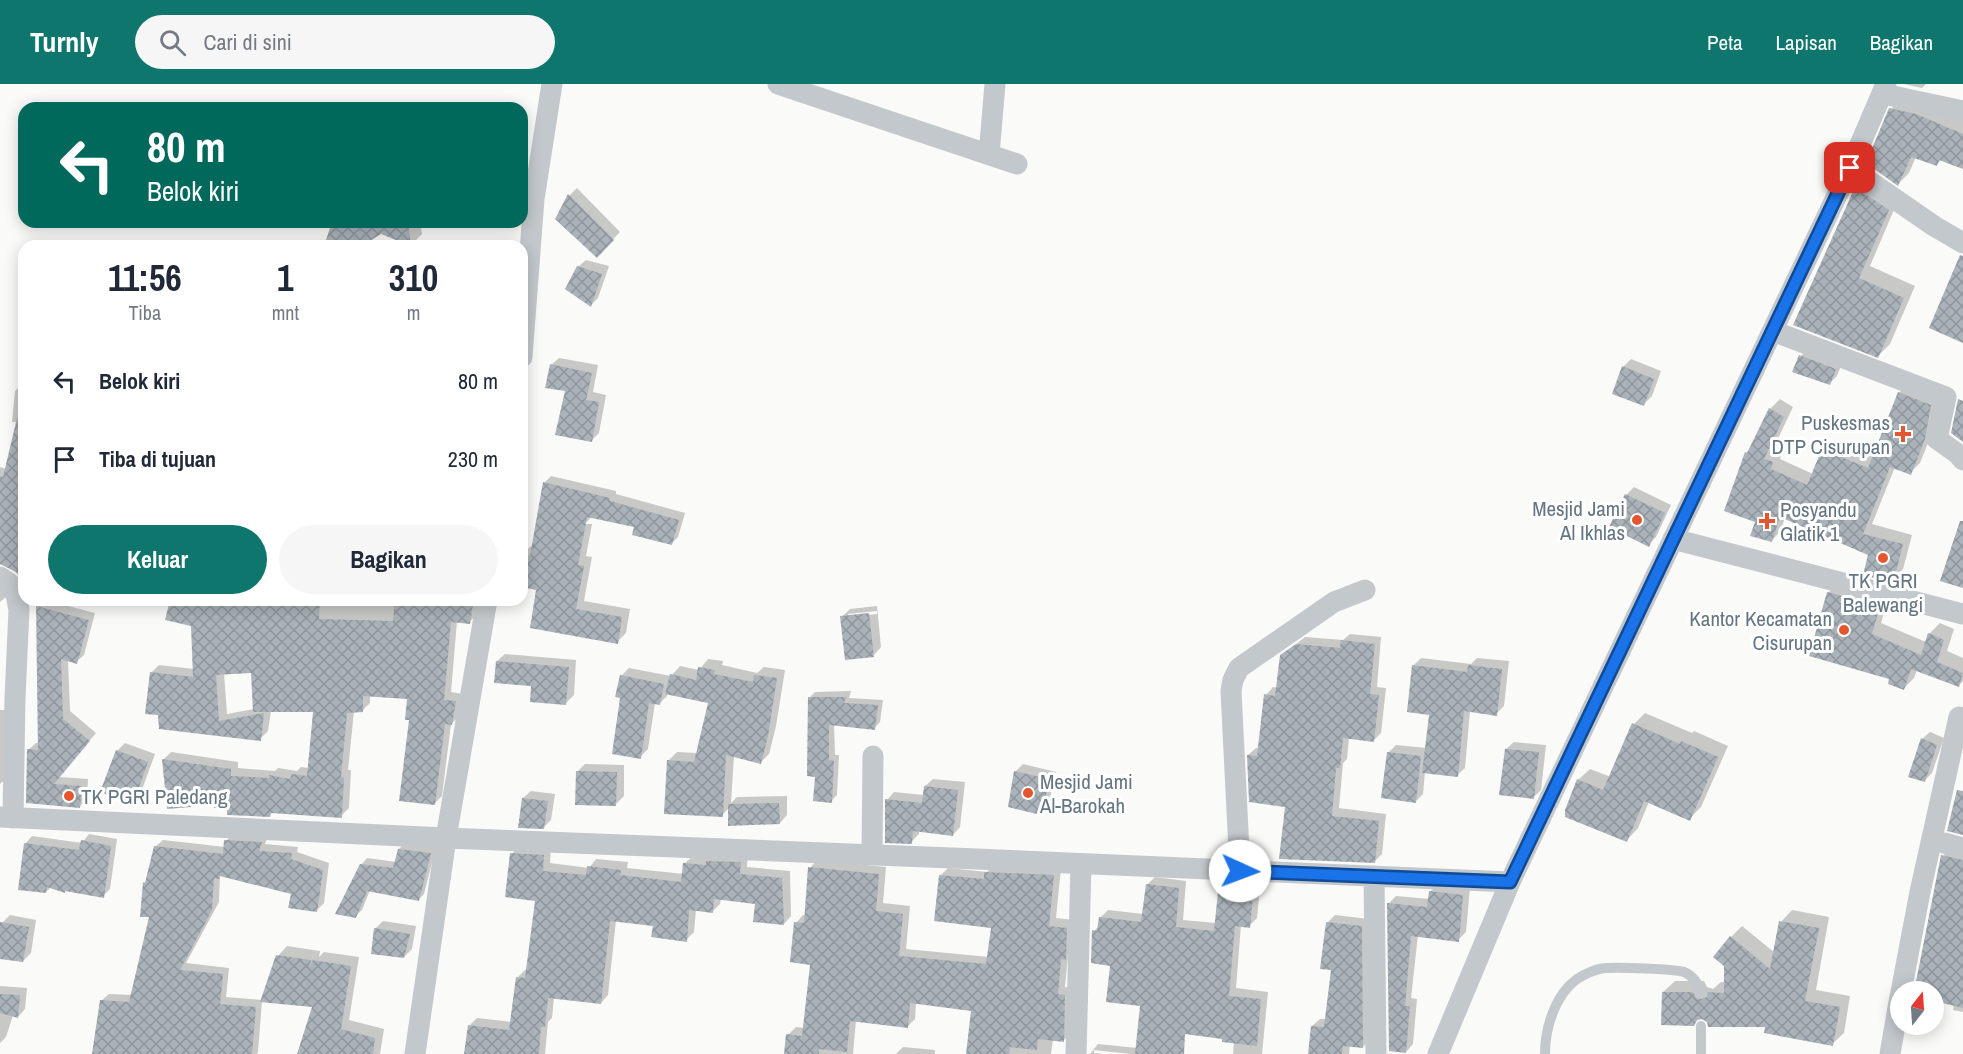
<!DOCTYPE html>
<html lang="id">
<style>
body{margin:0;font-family:"Archivo Narrow",sans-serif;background:#f6f6f7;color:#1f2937;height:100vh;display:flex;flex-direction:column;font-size:22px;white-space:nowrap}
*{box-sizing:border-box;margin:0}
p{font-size:20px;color:#747a83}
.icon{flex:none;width:33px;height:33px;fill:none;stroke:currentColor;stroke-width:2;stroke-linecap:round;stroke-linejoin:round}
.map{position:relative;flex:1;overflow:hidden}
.side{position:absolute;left:18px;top:156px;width:510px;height:366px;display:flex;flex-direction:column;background:#fff;border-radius:18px;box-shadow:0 3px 15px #0003}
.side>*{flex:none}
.top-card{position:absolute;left:18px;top:18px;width:510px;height:126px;border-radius:18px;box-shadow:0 3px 15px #0003;background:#00695c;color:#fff;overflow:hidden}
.needle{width:39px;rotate:17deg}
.buttons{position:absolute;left:1890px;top:897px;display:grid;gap:12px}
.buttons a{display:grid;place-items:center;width:54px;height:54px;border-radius:50%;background:#fff;box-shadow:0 3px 15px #0003;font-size:30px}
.pin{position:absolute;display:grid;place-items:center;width:51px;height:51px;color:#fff;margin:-26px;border-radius:12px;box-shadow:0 3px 9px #0006}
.me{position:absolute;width:66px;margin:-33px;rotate:92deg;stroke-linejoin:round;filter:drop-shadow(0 0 4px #0008)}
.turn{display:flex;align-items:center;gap:21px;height:126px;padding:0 30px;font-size:27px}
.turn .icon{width:78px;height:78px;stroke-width:2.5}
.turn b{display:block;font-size:42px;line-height:51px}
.eta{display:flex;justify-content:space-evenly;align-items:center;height:102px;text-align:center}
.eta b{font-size:36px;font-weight:700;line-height:42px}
.action{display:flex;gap:12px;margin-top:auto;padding:12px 30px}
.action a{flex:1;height:69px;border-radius:36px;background:#0f766e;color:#fff;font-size:24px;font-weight:700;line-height:69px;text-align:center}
.action a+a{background:#f6f6f7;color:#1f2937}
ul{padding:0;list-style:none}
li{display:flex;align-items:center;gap:18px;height:78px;padding:0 30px}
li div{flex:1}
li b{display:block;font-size:22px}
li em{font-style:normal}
header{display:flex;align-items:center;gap:36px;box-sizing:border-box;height:84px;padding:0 30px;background:#0f766e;color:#fff}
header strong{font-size:28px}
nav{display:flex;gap:33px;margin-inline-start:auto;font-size:21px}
.search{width:420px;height:54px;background:#f6f6f7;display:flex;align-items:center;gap:15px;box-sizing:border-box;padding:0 21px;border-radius:33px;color:#747a83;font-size:22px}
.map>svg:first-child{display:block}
.shadow{fill:#0003;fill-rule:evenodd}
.building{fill:url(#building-cross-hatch)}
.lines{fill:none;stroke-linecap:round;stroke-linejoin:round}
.service{stroke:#c3c8cc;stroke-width:10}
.minor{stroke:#c3c8cc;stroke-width:21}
.route-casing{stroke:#114b97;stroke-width:15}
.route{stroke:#1a73e8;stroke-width:10}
.poi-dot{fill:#e4572e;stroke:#fff;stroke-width:2}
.labels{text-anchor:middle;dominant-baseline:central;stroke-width:6;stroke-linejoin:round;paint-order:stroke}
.poi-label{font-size:21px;fill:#657683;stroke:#fff;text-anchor:end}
</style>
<header>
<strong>Turnly</strong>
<div class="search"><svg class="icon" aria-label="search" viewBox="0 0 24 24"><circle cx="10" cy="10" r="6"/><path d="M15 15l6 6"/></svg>Cari di sini</div>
<nav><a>Peta</a><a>Lapisan</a><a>Bagikan</a></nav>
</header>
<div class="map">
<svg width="1963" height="970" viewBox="0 0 1963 970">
<defs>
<pattern id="building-cross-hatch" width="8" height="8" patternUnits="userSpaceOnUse" patternTransform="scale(1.5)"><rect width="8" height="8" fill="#aab3b9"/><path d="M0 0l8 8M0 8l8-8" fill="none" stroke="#8e969c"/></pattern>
</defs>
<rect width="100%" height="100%" fill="#fafaf8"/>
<!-- shadow -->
<path class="shadow" d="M1904,0H1926L1922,4Z
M1902,14L1963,35V84L1942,75L1936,81L1916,73L1909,89L1898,100L1891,25Z
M1868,93L1899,114L1870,182L1915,202L1890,260L1878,272L1795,240L1857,104Z
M577,104L620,148L597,172L557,135L570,111Z
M333,138H420L422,150L411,161L381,148Z
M586,176L609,182L598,214L591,221L578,183Z
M1808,264L1843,277L1837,292L1829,300L1794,287L1801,272Z
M559,274L598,281L593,308L606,311L599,349L591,357L566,306L551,281Z
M1631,275L1661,287L1652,312L1644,320L1623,283Z
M1909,299L1940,311L1934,344L1920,379L1910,389L1895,383L1872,440L1912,451L1903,485L1893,495L1888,493L1886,495L1870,470L1785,433L1781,447L1771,457L1757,437L1746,369L1750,365L1770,325L1780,315L1793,323L1773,365L1782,368L1780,375L1813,390L1824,366L1834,356L1874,373L1899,309Z
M22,300H24V497L21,491L0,479V383L6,385L18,338H12L15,307Z
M551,392L616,407V410L685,429L678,453L671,460L636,442L592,432L585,440H592L586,472L592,473L584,517L630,525L626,549L617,558L538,505L522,502V470L531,462H533L544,399Z
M1634,403L1671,421L1656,453L1648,461L1626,411Z
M0,495L11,509L0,518Z
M1839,498L1889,511L1881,539L1926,558L1929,550L1940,539L1954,545L1947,567L1963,574V597L1958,602L1917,586L1914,594L1904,604L1891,594L1828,509Z
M32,516H54L53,518L95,529L84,571L76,578L68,576L70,627L96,649L59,693L88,695L87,715L80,722L28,717V666L36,659H39L38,522H33Z
M171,516H480L477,531L469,538L457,537L451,608L463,610L460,632L451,640L442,712L434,720L411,635L409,613L370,611V619L362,627H354L348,686H351L349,724L341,732L273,727L269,731L229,724L216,719L168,723L164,675L171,668L238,678V684L275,687L278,684L297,687L301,683L309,684L314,627H271L268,647L260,655L161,644L151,589L159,581L194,585L193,541ZM253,587L254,625L227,630L224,589Z
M877,522L881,563L874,571L842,533L850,525ZM877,527V530L848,533V530Z
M1350,550L1381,553L1377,603L1386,604L1381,649L1374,656L1349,654L1347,675L1343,679L1339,724L1386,730L1382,770L1374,778L1287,721L1248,671L1256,664H1259L1266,611L1273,603L1278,604L1281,572L1305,553L1343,556Z
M505,570L576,576L574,611L566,619L497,577Z
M1421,574L1471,580L1477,574L1509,577L1504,622L1496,630L1470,627L1465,684L1457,691L1425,687L1423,710L1416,717L1388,669L1396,661L1427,664L1431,629L1413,582Z
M708,575L723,577L722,581L757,589L764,583L785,586L776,642L769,670L761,678L734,672L731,719L737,713L787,712V731L780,739L729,724L722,731L668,677L677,668L697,669L710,618L668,609L667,612L659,620L655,619L648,665L640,673L622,613L621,592L629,584L671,592L680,582L699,586Z
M851,607L849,614L883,616L880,638L874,644L834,640L835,671H839L837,711L831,717L817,692L809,614L815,608Z
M0,626H7L6,695L0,700Z
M1645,629L1692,649L1694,647L1728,662L1701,723L1689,735L1649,718L1638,744L1627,756L1578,696L1590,685L1611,693L1634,640Z
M1930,648L1944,654L1932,689L1924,697L1922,655Z
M1514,658L1546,661L1541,706L1533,714L1506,665Z
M125,659L155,670L140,711L133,718L117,667Z
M585,680L624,681V712L616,720L577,688Z
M1023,680L1056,688L1048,722L1041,729L1015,688Z
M933,695L965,698L960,743L953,751L919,747V750L911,758L887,716L894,708L924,711L925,702Z
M531,707L555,710L551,736L543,744L523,714Z
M89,750L117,755L110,805L103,812L51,803L46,808L25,760L32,752L82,759Z
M233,750L268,751L265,760L298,763L297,768L329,779L324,819L317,826L293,809L220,790L219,818L186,879L229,884L226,913L262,916L278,872L287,862L320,867L319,873L324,868L359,873L349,936L384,945L380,970H299L314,922L262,917L258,968L257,970H94L101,917L109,910L132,911L151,831L144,799L147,796L155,763L163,756L225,763L226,757Z
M405,759L436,763L424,810L418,816L370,806L362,826L355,832L361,781L367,774L396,778L399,765Z
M1954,761L1963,763V928L1953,926L1954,920L1934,915L1943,772Z
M519,762L551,764L550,779L589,784L596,775L628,778L627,784L684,790L685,779L693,772L748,771L747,783L790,787L791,832L784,840L757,819L721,815L720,820L712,828L696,826L694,848L686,856L654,841L616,836L608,911L601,919L554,913L552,934L548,938L545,970H466L469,942L477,934L512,938L517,894L525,886H528L536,815L512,770Z
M817,776L886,783L883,819L910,822L906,865L989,873L993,842L941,791L948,784L987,788L994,781L1061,784L1056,834L1074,836L1073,867L1068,872L1065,903L1072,904L1071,949L1063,957L1053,955L1051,970H976L973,925L916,919L915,935L907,943L856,936L853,970H786L788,951L796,943L804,944L812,879L796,839L803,831H806L810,784Z
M1229,791L1261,793L1257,834L1249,842L1241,841L1236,904L1268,908L1262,970H1233L1234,958L1224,953L1178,948L1176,970H1131L1094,966V969L1103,970H1090L1098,960L1137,964L1142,921L1112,880L1094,847L1100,841V834L1108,826L1143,830L1147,801L1155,793L1186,797L1183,836L1216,839L1221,799Z
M1438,800L1470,803L1466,848L1458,856L1418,851L1411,914L1417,915L1413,960L1406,968L1389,819L1396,812L1430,815V808Z
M1792,826L1829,833L1816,906L1850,912L1844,949L1832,960L1767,942L1708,937L1700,933L1693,941L1663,908L1675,897H1704L1707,903L1713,905L1721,898H1726L1731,853L1742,842L1775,869L1781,838Z
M10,831L36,836L31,869L23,877L0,873L2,839Z
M1335,831L1369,835L1370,955L1363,963L1350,961L1349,970H1309L1312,942L1320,935H1327L1333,885L1327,839Z
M383,837L416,842L412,865L404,873L375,845Z
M0,902L27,904L25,925L18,933L13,931L6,953L0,959Z
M903,963L935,966V970H896Z"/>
<!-- building -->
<path class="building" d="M1889,24L1916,30L1963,50V85L1939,76L1937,82L1911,73L1898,102L1866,79Z
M1855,103L1889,126L1859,194L1904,214L1878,274L1793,241Z
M568,110L614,156L597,174L555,135Z
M332,138H408L411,162L381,150L362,162L326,156Z
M1960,171L1963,172V259L1929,244Z
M577,182L602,190L591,223L565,205Z
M1799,271L1836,285L1830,301L1792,288Z
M550,280L592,289L586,316L599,318L592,358L555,351L565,307L545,304Z
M1622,282L1654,295L1644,322L1612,310Z
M1898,308L1931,321L1925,355L1911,391L1890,383L1863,450L1903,460L1894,496L1887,494L1886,497L1863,491L1868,471L1780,433L1772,458L1750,452L1755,438L1724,427L1745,368L1747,369L1769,324L1784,333L1764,375L1773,378L1771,385L1807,401L1822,365L1868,384Z
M1958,315L1963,317V358L1951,349Z
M17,334L24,335V499L16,488L0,480V392L3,393Z
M543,398L610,414V417L679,436L672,461L632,451L634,443L587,433L578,481L584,482L576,525L622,533L618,560L530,544L536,506L522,503V470L530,472Z
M1625,410L1665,429L1649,463L1609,443Z
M1960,437H1963V504L1940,497Z
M1827,508L1880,522L1872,550L1921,571L1928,549L1944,556L1937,578L1963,589L1959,603L1911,585L1904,606L1888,600L1889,595L1809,572Z
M170,516H320L319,535L393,537L395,516H442L473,520L470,540L451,538L444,616L456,617L452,641L445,640L435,721L399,717L409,636H405L407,615L363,612V628L347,629L341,693L344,694L342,734L271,729L270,733L227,731V725L214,724V721L167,725L162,675L231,685V692L269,694V691L290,695L292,690L307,692L313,628H253L251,589L216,591L219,637L264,629L261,657L159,645L158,631L145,630L150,588L193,593L191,542L165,536Z
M36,522L89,536L77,580L61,575L63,635L90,657L54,700L82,702L80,724L26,719L27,665L38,666Z
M869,529L874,573L845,576L840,532Z
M1341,556L1375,560L1370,610L1379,611L1374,658L1343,654L1340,684H1336L1332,732L1379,737L1375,779L1279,775L1285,723L1249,718L1247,671L1257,672L1264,610L1275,612L1280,571L1296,560L1340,564Z
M496,577L569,583L566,621L530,618L531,602L494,599Z
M1412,581L1467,588L1468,581L1502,585L1497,632L1464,627L1458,693L1422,689L1429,631L1407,628Z
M698,583L715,586L714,590L753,598L754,591L777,594L768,652L761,680L726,671L723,733L664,730L667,676L694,678L708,619L665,610L670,590L696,596Z
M620,591L664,600L660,621L649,619L641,675L612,670L620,614L615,613Z
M808,613H846L844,619L878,621L875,646L829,641V676L834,677L832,719L813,717L815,693L807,692Z
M1632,639L1680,660L1681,657L1718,673L1690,737L1644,717L1627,758L1565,733V726L1577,695L1603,706Z
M1921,654L1937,661L1925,698L1908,693Z
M1505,665L1539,668L1534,715L1499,711Z
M116,666L148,678L133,720L100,708Z
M1387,668L1421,672L1416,719L1381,714Z
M576,687L617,688L616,722L575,721Z
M1014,687L1050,695L1041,731L1008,723Z
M924,702L958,706L953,752L913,747L912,760L885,759V715L922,719Z
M1957,706L1963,707V751L1947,747Z
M522,714L548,717L544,745L518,744Z
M779,719L780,740L728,742V720Z
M81,756L111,762L104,814L65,807V809L47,803L46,809L18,806L24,759L79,766Z
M224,756L262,758L259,767L292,769L291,775L323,786L317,828L288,824L291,810L220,792L219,795L214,794L212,826L180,886L223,890L220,920L256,923L252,970H92L100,916L129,918L149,833H140L143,798L145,799L154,762L223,770Z
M398,765L431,769L419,817L367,807L356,834L335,830L360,780L393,784Z
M510,769L544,771L543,787L586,791L587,782L621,786L620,791L681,798L683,779L706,781V777L741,778L740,790L782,794L784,841L753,838L755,820L714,815L713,829L689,826L687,858L651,853L653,842L610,837L601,920L548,914L545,943H541L539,970H464L468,941L509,946L516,893L525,894L535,817L505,813Z
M1941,771L1963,776V924L1934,917V908H1914Z
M808,783L879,790L876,827L903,830L899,872L986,880L991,844L934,837L939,791L984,795V788L1054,791L1049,842L1067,844L1066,876L1061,875L1058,910L1065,911L1064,958L1038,955L1037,966L1010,963L1009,970H966L971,927L910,919L908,944L850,937L847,968L819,965V970H784L786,950L802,952L810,881L790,878L794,838L804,839Z
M1219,798L1254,800L1250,844L1235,842L1229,912L1261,915L1257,962L1222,958V955L1185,950L1184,970H1135L1140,922L1106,918L1110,882L1091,879L1092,846L1097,847L1099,833L1141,838L1146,800L1179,804L1176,843L1214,847Z
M1429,807L1463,811L1459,858L1411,852L1405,922H1410L1406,969L1389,967L1387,819L1427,823Z
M1779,837L1819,844L1805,917L1840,923L1833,962L1764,949L1765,943H1708L1707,938L1702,935L1697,936L1694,942L1661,941L1662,908H1693L1696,914L1701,915L1707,913L1708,908L1724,909V882L1713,873L1730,852L1770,885Z
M0,838L29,843L23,878L0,875Z
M1326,838L1362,842L1363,964L1343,962L1342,970H1308L1311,942L1324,943L1331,886L1320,885Z
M374,844L410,850L404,874L371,870Z
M276,871L311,876L310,882L313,876L351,882L341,945L375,954L373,970H297L312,923L260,918Z
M0,910L20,911L18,934L0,929Z"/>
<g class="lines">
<!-- service -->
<path class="service" d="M1701,942V970
M1545,970C1545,942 1557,904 1584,891C1590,888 1599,884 1606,884C1617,883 1676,885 1684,888C1694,892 1697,899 1701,908"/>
<!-- minor -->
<path class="minor" d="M778,0L1017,80
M1883,10L1963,27
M989,71L995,0
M1850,84L1934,142L1963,159
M1773,247L1946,313L1937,355L1958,370L1963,376
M522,273L534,115L552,0
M1673,455L1963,530
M0,493L9,499L16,510L19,526L15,614L13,734
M0,733L446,754L977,775L1510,798
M1944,759L1963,764
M872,770L873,672
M1240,787L1231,607L1233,596L1239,584L1334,518L1365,506
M1374,792L1376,970
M1901,908L1920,808L1959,633
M415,970L446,754L487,516
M1076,970L1081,780
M1438,970L1510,798L1850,84L1886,0
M1890,970L1900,912"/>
</g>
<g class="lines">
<!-- route casing -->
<g class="route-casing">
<path id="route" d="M1240,787L1510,798L1850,84"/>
</g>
<!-- route -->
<use href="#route" class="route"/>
</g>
<!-- markers -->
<g class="poi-dot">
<path d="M1900 341h6v6h6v6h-6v6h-6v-6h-6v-6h6z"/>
<circle cx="1637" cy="436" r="6"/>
<path d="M1764 428h6v6h6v6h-6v6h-6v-6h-6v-6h6z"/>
<circle cx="1883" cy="474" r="6"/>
<circle cx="1844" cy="546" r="6"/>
<circle cx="1028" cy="709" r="6"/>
<circle cx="69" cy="712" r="6"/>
</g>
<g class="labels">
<!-- poi labels -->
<g class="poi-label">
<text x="1890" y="338">Puskesmas<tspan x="1890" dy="24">DTP Cisurupan</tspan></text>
<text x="1625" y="424">Mesjid Jami<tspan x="1625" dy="24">Al Ikhlas</tspan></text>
<text x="1780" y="425" text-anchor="start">Posyandu<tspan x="1780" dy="24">Glatik 1</tspan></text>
<text x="1883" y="496" text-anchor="middle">TK PGRI<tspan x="1883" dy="24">Balewangi</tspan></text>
<text x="1832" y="534">Kantor Kecamatan<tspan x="1832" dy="24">Cisurupan</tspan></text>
<text x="1040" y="697" text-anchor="start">Mesjid Jami<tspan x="1040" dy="24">Al-Barokah</tspan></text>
<text x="81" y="712" text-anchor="start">TK PGRI Paledang</text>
</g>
</g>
</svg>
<div class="buttons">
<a><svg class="needle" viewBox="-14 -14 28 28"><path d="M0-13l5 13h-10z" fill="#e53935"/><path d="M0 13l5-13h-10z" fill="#747a83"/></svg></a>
</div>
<div class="pin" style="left:1850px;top:84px;background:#d93025"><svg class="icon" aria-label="arrive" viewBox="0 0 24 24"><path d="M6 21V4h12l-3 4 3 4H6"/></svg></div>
<svg class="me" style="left:1240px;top:787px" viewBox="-20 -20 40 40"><circle r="19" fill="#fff"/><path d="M0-13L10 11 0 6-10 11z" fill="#1a73e8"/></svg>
<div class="top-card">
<div class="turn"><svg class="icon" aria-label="left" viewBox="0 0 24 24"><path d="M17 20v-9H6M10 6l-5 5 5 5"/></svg><div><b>80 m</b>Belok kiri</div></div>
</div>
<section class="side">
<div class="eta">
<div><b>11:56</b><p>Tiba</p></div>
<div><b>1</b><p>mnt</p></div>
<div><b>310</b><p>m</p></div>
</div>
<ul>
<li><svg class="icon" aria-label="left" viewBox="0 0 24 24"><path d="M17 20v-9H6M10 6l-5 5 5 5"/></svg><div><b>Belok kiri</b></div><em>80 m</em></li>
<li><svg class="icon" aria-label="arrive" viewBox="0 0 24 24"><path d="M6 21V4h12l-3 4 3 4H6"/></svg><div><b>Tiba di tujuan</b></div><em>230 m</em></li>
</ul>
<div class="action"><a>Keluar</a><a>Bagikan</a></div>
</section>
</div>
